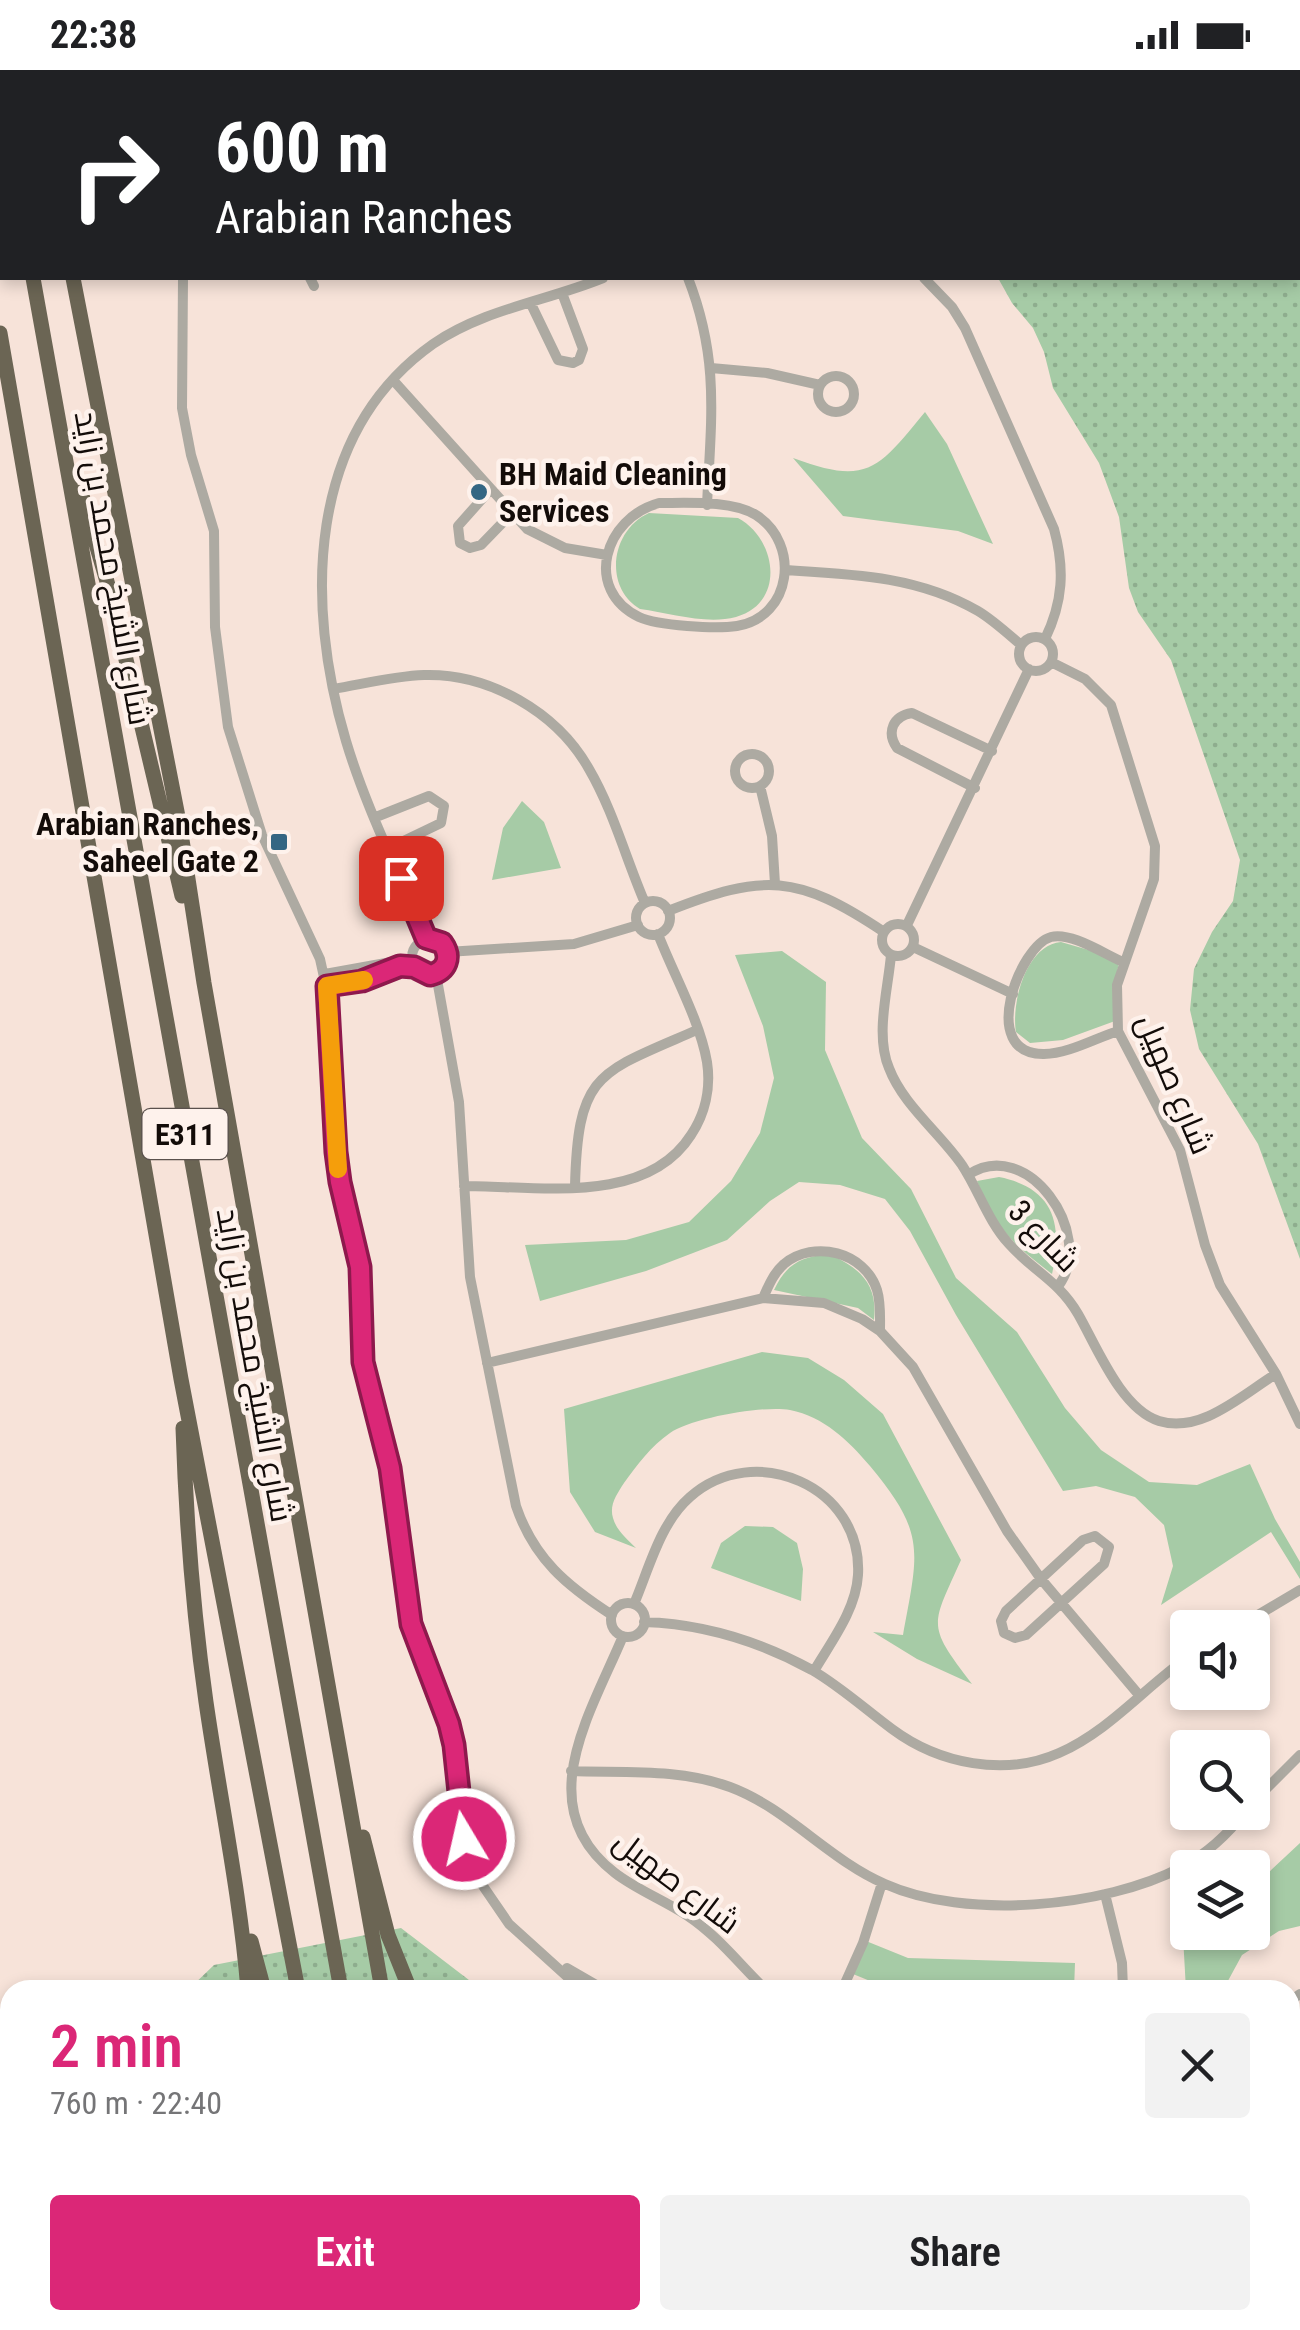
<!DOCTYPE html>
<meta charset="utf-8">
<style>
body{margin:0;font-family:"Roboto Condensed",Cairo,sans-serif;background:#f2f2f2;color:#202124;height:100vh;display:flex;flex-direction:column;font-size:38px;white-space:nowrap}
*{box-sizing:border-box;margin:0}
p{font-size:32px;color:#757577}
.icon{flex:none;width:55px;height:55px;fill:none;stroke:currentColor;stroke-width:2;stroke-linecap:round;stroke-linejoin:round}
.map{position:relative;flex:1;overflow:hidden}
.panel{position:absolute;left:0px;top:1910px;width:1300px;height:350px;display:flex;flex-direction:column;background:#fff;border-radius:30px 30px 0 0;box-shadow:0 5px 15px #0003}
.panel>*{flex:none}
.top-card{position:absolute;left:0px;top:0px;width:1300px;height:210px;box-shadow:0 5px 15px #0003;background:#202124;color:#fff;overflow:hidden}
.controls{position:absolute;left:1170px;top:1540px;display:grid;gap:20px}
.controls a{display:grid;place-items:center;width:100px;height:100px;border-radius:10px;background:#fff;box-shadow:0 5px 15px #0003;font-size:50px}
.pin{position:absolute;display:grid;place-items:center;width:85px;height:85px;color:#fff;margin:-42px;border-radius:20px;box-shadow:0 5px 15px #0006}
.me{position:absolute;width:110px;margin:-55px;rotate:351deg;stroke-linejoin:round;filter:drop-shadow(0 0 8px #0008)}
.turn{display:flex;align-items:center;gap:35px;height:210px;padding:0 50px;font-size:45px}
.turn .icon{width:130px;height:130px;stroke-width:2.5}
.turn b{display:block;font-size:70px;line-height:85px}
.round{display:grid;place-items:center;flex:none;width:105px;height:105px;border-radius:10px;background:#f2f2f2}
.head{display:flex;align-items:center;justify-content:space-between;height:170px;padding:0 50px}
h1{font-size:60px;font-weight:600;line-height:75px;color:#db2777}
.action{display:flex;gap:20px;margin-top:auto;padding:20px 50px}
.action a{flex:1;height:115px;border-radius:10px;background:#db2777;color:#fff;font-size:40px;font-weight:600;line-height:115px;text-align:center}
.action a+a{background:#f2f2f2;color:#202124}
.status{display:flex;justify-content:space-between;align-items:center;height:70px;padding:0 50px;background:#fff;direction:ltr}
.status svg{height:28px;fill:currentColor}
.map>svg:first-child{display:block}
.grass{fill:url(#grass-dots)}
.park{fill:#a6cba6}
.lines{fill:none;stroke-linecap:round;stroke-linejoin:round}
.minor{stroke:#adaaa2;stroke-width:10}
.major{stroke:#7d7769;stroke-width:14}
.highway{stroke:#6b6554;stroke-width:15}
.route-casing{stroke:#8e194d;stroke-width:25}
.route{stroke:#db2777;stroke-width:18}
.slow{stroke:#f59e0b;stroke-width:18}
.poi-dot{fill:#346683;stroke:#fef2ec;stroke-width:4}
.labels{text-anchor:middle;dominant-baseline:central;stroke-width:9;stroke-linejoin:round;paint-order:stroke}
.shield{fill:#fef2ec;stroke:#5a514d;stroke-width:2.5}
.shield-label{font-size:30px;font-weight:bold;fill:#130c09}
.poi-label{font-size:32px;font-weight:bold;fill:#130c09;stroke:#fef2ec;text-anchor:start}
.street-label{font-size:32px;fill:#130c09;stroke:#fef2ec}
</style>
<div class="status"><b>22:38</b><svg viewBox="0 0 49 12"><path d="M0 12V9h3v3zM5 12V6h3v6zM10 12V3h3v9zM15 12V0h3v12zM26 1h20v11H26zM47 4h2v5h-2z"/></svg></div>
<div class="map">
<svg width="1300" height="2260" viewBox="0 0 1300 2260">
<defs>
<pattern id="grass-dots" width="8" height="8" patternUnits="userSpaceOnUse" patternTransform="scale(2.5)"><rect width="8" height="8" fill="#a6cba6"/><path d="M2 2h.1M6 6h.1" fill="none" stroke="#8ead8e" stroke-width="1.8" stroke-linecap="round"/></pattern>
</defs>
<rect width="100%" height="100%" fill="#f7e3d9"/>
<!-- grass -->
<path class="grass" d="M1030,0H1300V1189L1258,1074L1199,979L1190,940L1194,899L1212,862L1233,831L1240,790L1171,590L1138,542L1129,518L1119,447L1099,393L1053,318L1044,282L1033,258L1012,233L998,208H1298V2H1029Z
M401,1858L482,1920H188L214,1895Z
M10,2085V2250H914L927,2260H0V2094Z"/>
<!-- park -->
<path class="park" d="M925,342L947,374L993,474L958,461L843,446L793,388C868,416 878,399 925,342Z
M649,443L738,448C777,469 786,533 736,547C706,555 670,543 640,539C603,517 611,460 649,443Z
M522,731L544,752L561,798L492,810L503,758Z
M1061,872L1120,889L1113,919L1115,951L1063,970L1030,973L1016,962C1011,933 1026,875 1061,872Z
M782,881L826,912L825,980L862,1068L911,1119L956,1208L1017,1262L1065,1338L1101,1380L1149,1412L1197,1415L1250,1394L1275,1449L1300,1492V1509L1271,1462L1161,1535L1173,1496L1164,1455L1135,1427L1096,1416L1063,1421L956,1245L910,1161L885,1129L840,1115L799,1112L770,1131L727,1170L646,1201L540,1231L525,1175L626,1170L689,1152L731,1111L760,1063L774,1008L763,956L735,885Z
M999,1107C1055,1118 1063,1155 1052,1204C1011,1173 997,1159 977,1111Z
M829,1184C860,1198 878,1214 874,1250L858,1238L774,1220C787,1193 801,1187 829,1184Z
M762,1282L808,1288L844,1310L883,1344L961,1490C931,1557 926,1554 972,1614L917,1589L873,1562L903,1565C918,1482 927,1464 870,1396C848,1370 824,1347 790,1340C764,1335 692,1348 670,1363C651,1376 637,1395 624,1413C617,1424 609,1435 613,1448C616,1460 628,1470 636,1478L595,1462L570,1422L564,1339Z
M745,1456L773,1457L797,1473L803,1499L801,1531L711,1498L721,1473Z
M1300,1773V1856L1279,1861L1242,1885L1223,1920H1186L1183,1866L1189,1863L1252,1862L1253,1817Z
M866,1871L908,1888L1075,1893L1074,1920H892L853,1904Z"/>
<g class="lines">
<!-- minor -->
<path class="minor" d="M166,0V2
M268,0L269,2
M548,0L550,2
M634,0L636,2
M746,0L761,2
M190,2L196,0
M224,2L229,0
M885,2L893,0
M1020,2L1021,0
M183,208L182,338L191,385L214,461L215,557L228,657L262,765L320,889L329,930L340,1112L359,1197L363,1292L390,1398L411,1554L454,1675L459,1744L464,1769L483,1816L509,1854L582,1920
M310,208L314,216
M688,208C720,290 711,349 707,435
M924,208L952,237L965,258L1054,459C1065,499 1063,532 1045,569
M531,234L558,290L573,293L579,290L583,279L562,223
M711,298L767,303L820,315
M818 324a18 18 0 1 1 36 0a18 18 0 1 1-36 0Z
M393,310L527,459L565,478L607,485
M490,420L458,456L460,473L470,478L481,475L511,444
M659,433C688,433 732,430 756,445C801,474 792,547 737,556C716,559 658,556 639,547C583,520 604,448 659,433Z
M785,500C852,504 918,506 978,541C993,550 1007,563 1021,575
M1019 584a17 17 0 1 1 34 0a17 17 0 1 1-34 0Z
M1051,592L1085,609L1111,635L1155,776L1154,809L1117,915L1118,961L1180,1080L1205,1175L1220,1215L1276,1304L1300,1354
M333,619C363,614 394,606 424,605C489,603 557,642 589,699C613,740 626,789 645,833
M735 701a17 17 0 1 1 34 0a17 17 0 1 1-34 0Z
M760,716L772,766L775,814
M975,718L897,678C886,662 893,646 912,643L992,681
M376,747L429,726L444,736L441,753L389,778
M636 848a17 17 0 1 1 34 0a17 17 0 1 1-34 0Z
M668,841C764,803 797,804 884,862
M882 870a16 16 0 1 1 32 0a16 16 0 1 1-32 0Z
M907,855L1029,599
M412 887a18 18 0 1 1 36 0a18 18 0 1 1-36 0Z
M426,869C399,803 366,738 346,671C305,534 306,364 433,274C484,239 547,231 603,208
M913,877L1013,924
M447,882L574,874L638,855
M891,885C888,920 875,965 889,998C903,1035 940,1063 962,1095C979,1121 988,1151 1009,1174C1033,1201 1059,1211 1078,1244C1097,1277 1121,1339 1159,1351C1201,1364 1242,1325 1276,1304
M325,904L397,891
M436,904L459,1032L470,1207L516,1436C534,1489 567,1516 612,1545
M327,916L362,911L400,896L414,897
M1118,961C1096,968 1068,984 1044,984C977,985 1020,875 1051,867C1072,862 1104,884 1123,892
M968,1105C1027,1065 1096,1164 1059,1215
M464,1116C537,1116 646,1136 691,1065C705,1044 711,1018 707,992C700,951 673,903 658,864
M575,1116C578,1002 598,1003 697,960
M763,1228C769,1215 773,1204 784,1194C814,1169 865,1182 877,1220C881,1233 880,1247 880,1261
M487,1293L763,1228L824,1233L862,1249L880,1261L913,1297L1007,1461L1041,1509L1139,1625
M1095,1466L1109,1477L1104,1494L1026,1565L1015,1568L1004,1563L1001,1551L1006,1541L1083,1470Z
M611 1550a17 17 0 1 1 34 0a17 17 0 1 1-34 0Z
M634,1534C649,1499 660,1453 690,1427C754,1370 863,1416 858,1505C856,1540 831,1572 814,1601
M644,1552C705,1554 759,1571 812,1600C841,1617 865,1639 892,1659C939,1694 1005,1707 1059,1683C1109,1661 1144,1618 1188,1587
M1236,1558L1300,1520
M623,1566C591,1643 529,1737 615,1803C637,1820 664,1830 688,1846C718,1866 740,1895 766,1920
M571,1701C623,1703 680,1698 730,1717C787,1738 829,1790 885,1814C965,1850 1104,1838 1182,1797C1206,1784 1228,1764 1245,1742
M1252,1733L1300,1685
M1105,1824L1122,1893L1123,1920
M567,1898L605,1920
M842,1920L863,1873L882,1813
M1290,1931L1300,1924
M1290,2083L1300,2091
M1290,2165L1300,2162
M1029,2250L1049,2260"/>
<!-- major -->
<path class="major" d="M22,2260L28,2250"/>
<!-- highway -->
<path class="highway" d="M36,0V2
M0,32L2,45
M33,208L341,1920
M73,208L180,757L204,913L382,1920
M0,263L181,1309L298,1920
M81,422L110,522L182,826
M183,1358C186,1450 193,1541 206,1632C220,1729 240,1823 248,1920
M363,1767L388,1865L410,1920
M251,1871L264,1920
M359,2250L361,2260
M400,2250L401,2260
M441,2250L445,2260
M664,2250L678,2260
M722,2250L733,2260
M760,2250L769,2260
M846,2250L861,2260
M883,2250L895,2260
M80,2260L87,2250
M132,2260L141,2250
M174,2260L184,2250
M297,2260L299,2250"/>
</g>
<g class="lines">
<!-- route casing -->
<g class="route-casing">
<path id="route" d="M401,808L426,868L442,873C452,887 447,901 430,905L414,897L400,896L362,911L327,916L336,1082L340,1112L360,1197L363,1292L390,1398L411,1554L449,1654L454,1675L464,1769"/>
</g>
<!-- route -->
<use href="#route" class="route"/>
<!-- slow -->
<path class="slow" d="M338,1099L327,916L364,910"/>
</g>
<!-- markers -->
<g class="poi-dot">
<circle cx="479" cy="422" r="10"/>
<rect x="269" y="762" width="20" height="20" rx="5"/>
</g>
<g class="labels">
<!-- shield labels -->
<rect class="shield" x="142.5" y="1039" width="85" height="50" rx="8"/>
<g class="shield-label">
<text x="185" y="1064">E311</text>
</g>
<!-- poi labels -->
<g class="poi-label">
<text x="499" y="404">BH Maid Cleaning<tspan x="499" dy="37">Services</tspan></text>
<text x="259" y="754" text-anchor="end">Arabian Ranches,<tspan x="259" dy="37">Saheel Gate 2</tspan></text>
</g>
<!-- street labels -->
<g class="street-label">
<text transform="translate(113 498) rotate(80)">شارع الشيخ محمد بن زايد</text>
<text transform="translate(1175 1014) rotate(67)">شارع صهيل</text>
<text transform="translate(1044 1166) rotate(46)">3 شارع</text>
<text transform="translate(255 1295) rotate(80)">شارع الشيخ محمد بن زايد</text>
<text transform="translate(677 1812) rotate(37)">شارع صهيل</text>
</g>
</g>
</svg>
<div class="controls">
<a><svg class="icon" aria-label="sound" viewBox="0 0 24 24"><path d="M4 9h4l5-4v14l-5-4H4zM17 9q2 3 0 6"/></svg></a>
<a><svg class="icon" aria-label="search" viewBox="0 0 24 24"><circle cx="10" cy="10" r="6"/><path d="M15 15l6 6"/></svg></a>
<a><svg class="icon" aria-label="layers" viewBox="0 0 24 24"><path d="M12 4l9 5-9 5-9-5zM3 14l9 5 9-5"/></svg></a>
</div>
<div class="pin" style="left:401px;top:808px;background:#d93025"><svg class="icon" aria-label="arrive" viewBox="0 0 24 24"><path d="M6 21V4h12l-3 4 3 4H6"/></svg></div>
<svg class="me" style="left:464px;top:1769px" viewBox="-20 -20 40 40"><circle r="17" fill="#db2777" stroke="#fff" stroke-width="3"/><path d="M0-11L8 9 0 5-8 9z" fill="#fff"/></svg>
<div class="top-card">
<div class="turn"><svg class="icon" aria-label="right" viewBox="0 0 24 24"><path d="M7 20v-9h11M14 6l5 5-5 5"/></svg><div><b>600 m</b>Arabian Ranches</div></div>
</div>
<section class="panel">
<div class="head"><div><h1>2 min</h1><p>760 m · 22:40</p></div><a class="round"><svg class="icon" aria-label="close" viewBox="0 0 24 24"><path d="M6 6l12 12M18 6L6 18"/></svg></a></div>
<div class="action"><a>Exit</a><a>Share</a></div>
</section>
</div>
